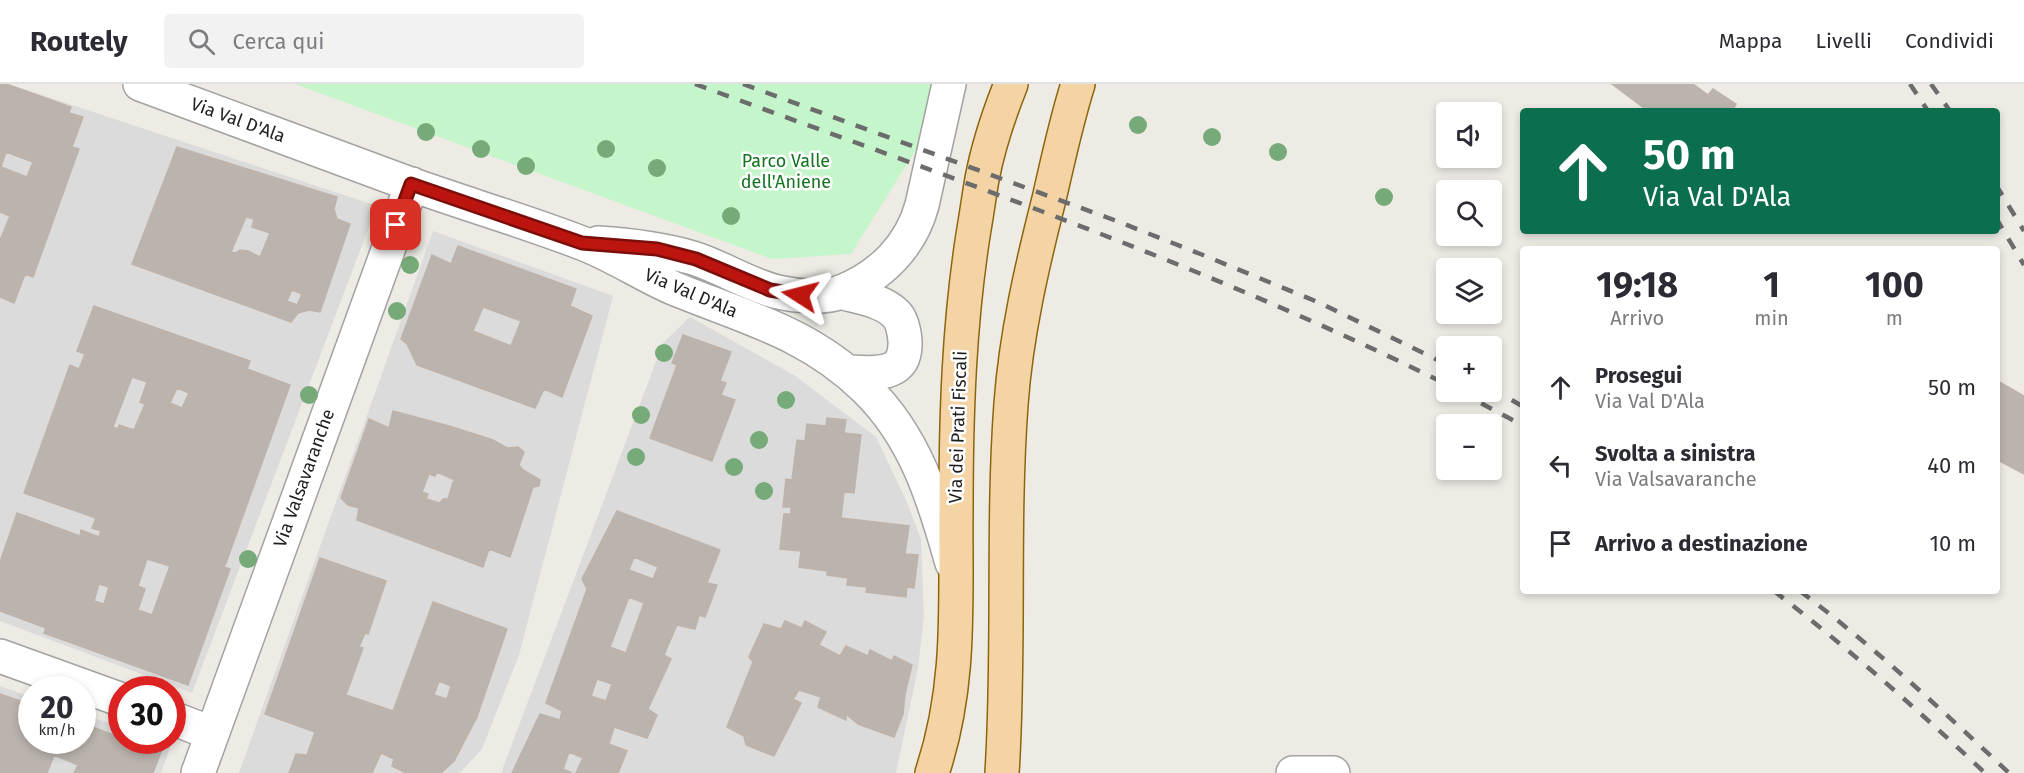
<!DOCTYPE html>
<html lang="it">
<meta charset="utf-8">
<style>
body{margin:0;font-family:"Fira Sans",sans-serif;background:#f2f2f3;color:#2b2b33;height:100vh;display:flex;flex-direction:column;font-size:22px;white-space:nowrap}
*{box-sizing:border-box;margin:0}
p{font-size:20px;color:#7c7c81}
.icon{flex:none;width:33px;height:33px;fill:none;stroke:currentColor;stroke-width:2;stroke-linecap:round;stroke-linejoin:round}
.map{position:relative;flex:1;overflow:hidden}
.panel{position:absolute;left:1520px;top:162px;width:480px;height:348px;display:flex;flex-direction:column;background:#fff;border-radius:6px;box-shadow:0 3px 9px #0003}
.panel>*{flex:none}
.banner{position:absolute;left:1520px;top:24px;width:480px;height:126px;border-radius:6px;box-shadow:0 3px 9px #0003;background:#0b6e4f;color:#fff;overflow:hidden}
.controls{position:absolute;left:1436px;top:18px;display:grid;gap:12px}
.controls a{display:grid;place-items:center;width:66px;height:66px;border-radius:6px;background:#fff;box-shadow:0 3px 9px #0003;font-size:30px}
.speed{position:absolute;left:18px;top:592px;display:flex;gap:12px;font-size:30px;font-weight:700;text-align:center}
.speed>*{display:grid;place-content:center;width:78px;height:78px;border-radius:50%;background:#fff;box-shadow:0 3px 9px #0003;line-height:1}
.speed small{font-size:15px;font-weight:400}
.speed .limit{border:9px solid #d22;background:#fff;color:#111}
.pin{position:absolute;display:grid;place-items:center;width:51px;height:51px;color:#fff;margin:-26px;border-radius:12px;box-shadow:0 3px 9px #0006}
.me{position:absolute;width:66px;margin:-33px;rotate:279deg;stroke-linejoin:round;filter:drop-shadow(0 0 4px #0008)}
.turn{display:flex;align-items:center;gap:21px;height:126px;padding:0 24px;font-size:27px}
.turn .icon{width:78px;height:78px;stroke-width:2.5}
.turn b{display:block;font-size:42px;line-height:51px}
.eta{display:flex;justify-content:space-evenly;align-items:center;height:102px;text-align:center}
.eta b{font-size:36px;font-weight:700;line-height:42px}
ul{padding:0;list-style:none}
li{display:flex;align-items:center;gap:18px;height:78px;padding:0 24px}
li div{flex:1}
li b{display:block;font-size:22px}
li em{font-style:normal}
header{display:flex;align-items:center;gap:36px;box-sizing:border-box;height:84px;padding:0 30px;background:#fff;border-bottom:2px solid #e1e1e2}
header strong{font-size:28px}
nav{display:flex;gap:33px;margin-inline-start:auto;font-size:21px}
.search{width:420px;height:54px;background:#f2f2f3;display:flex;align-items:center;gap:15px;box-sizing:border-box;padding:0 21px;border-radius:6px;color:#7c7c81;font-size:22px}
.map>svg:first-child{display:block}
.residential{fill:#dcdbdb}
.park{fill:#c5f5ca}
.building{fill:#bbb4ae;stroke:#bfb3a9;stroke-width:1.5;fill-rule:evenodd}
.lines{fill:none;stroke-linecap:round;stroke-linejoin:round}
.street-casing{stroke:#a2a2a2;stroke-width:36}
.primary-casing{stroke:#8c650c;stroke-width:36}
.street{stroke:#fff;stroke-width:33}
.primary{stroke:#f4d4a4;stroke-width:33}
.rail{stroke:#6c6c6c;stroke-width:4.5;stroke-dasharray:12 12;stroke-linecap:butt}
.tree{fill:#76aa78}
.route-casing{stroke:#7a0e0a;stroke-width:15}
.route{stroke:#bc1510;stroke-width:10}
.labels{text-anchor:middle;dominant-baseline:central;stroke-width:5;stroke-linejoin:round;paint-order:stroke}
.street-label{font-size:18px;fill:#1e1e1e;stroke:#fff}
.park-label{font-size:18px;fill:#14741f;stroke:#fff}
</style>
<header>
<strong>Routely</strong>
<div class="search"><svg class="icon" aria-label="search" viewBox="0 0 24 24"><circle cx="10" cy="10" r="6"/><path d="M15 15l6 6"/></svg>Cerca qui</div>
<nav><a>Mappa</a><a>Livelli</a><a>Condividi</a></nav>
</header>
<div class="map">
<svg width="2024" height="689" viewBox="0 0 2024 689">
<rect width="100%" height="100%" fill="#eeebe5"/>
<!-- residential -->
<path class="residential" d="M0,0H9L377,122L192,609L0,537Z
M433,147L613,212L519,571L482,665L460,689H239Z
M690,233L794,291L876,353L906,416L921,455L924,532L918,584L896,689H501L663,259Z
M0,602L31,613L32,657H82L83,630L121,644L122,657H158L171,661L161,689H0Z"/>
<!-- park -->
<path class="park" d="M295,0H957L851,170L772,175Z"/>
<!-- building -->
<path class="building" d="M0,0H6L71,23L69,29L83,33L72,63L79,65L33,193L25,190L14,219L0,213V154H1L10,132L0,128ZM6,68L33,78L27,93L1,83Z
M1612,0H1693L1708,11L1713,5L1736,20L1732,27H1648Z
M177,63L337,113L334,125L337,135L350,140L320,228L309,226L298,229L291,238L132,180ZM246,133L254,135L252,143L270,149L260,173L248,167L240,166L236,169L231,168ZM292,206L302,210L297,221L287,217Z
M458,162L576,205L570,222L592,232L562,313L544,305L535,324L417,281L407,260L401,255L432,171L451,180ZM483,223L521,237L511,262L473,247Z
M94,222L250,277L247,285L290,301L226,479L224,483L230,485L188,601L44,549L46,544L0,527V478L17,429L80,452L81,446L99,453L101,447L92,444L96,434L24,409L70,281L79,285L85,270L77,267ZM132,293L147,298L140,318L145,320L134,346L119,341L118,345L113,343ZM177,304L189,309L182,324L170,319ZM147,475L170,482L152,531L138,526L145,505L138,502ZM99,500L109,503L104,520L94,517Z
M683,251L731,268L720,297L726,299L721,311L735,316L712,377L650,354L677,281L672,279Z
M1996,296L2024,312V390L1996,375Z
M393,327L449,342L493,356L507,364L518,363L524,368L519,381L523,386L540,396L539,402L533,403L510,473L489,465L483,483L357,436L359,424L348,421L341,414L369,335L389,344ZM437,388L455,396L453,398L448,415H443L440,419L426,415L428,410L422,408L429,390L435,392Z
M827,334L846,336L844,349L861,351L854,409L844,408L841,434L909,442L905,470L918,471L914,504L907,503L906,513L866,508L867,503L847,501L848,494L827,491V487L799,483L801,467L780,465L784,430H791V423H783L786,395L792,396L797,356L805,357L807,340L826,342Z
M617,427L720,466L707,499L717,501L705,533L699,531L695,545L677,541L664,571L671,575L648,625L657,631L647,654L614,643L609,660L627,667L618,689H576L583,674L569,668L563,685L572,689H512L540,630L560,636L562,627L546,619L587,505L582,495ZM634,473L658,483L653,495L629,486ZM629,513L644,519L626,569L610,563ZM597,595L612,600L606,617L591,612Z
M320,474L386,497L368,550L365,549L359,563L363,564L346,611L393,627L433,518L507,545L477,633L454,677L441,689H406L392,682L394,675L381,669L372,689H289L296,670L307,671L315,648L265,630ZM439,597L451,602L447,615L434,611Z
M785,537L802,544L805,537L826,548L819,561L840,572L846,562L868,572L870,566L892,577L894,572L912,581L905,610L903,630L894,653L858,640L846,630V636L818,623L821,613L799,606L793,615L801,619L774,672L746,661L744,652L727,643L753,578L749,573L764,540L781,545Z
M0,610L32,621V657H82V639L122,654V657H131L161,668L153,689H74L78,681L54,671L47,689H0Z"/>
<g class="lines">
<!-- street casing -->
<g class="street-casing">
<path id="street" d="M140,0C230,33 320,67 410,100C466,120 524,137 579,158C612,170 641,190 673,204C743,233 808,248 865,304C915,352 934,415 952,479
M598,159C630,161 662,165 693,174C722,183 748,201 778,208C796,212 824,215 841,208C881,192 911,162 922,121L949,0
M840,208C858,213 882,216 896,230C902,236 904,247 905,256C907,294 875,289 848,288
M0,572L122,616
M172,634L211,649
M198,689L412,100
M1293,689H1333"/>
</g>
<!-- primary casing -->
<g class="primary-casing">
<path id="primary" d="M932,689C962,600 955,516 956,424C956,330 959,238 974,145C977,128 979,112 982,95C988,63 999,30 1011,0
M1002,689C1010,566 1002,443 1011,320C1016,251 1032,182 1049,115C1058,76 1066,38 1078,0"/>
</g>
<!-- street -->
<use href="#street" class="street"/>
<!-- primary -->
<use href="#primary" class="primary"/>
<!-- rail -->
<path class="rail" d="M695,0C948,93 1204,180 1446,300
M743,0L1114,136L1203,171L1320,219L1446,280
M1910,0L1928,27
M1931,0L1950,27
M1996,101L2024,147
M1996,134L2024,181
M1491,304L1522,322
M1460,308L1522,341
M1774,507C1848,564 1917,625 1985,689
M1800,507C1874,563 1942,626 2009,689"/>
</g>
<!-- trees -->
<g class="tree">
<circle cx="1138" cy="41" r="9"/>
<circle cx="426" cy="48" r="9"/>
<circle cx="1212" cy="53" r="9"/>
<circle cx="481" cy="65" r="9"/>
<circle cx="606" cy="65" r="9"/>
<circle cx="1278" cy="68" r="9"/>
<circle cx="526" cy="82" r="9"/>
<circle cx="657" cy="84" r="9"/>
<circle cx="1384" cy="113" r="9"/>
<circle cx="731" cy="132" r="9"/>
<circle cx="410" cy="181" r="9"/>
<circle cx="397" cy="227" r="9"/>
<circle cx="664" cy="269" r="9"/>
<circle cx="309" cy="311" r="9"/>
<circle cx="786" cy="316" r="9"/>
<circle cx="641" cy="331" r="9"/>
<circle cx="759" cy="356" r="9"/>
<circle cx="636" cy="373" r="9"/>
<circle cx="734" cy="383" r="9"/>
<circle cx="764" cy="407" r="9"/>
<circle cx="248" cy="475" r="9"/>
</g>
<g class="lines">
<!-- route casing -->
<g class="route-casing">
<path id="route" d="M396,141L411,100L582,159L657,165L696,175L770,206L800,211"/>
</g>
<!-- route -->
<use href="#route" class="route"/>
</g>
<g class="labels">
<!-- street labels -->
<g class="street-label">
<text transform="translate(238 36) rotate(20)">Via Val D'Ala</text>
<text transform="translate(691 209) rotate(23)">Via Val D'Ala</text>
<text transform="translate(958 343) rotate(-88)">Via dei Prati Fiscali</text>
<text transform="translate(304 394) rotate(-70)">Via Valsavaranche</text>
</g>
<!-- park labels -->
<g class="park-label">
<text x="786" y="77">Parco Valle<tspan x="786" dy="21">dell'Aniene</tspan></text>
</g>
</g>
</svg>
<div class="controls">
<a><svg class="icon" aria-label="sound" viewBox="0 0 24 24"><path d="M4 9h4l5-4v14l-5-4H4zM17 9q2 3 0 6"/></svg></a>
<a><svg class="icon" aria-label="search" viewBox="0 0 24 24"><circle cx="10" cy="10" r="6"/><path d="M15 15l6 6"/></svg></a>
<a><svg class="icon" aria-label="layers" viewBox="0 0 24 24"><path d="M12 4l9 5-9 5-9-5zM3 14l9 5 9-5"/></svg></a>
<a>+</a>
<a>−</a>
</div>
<div class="speed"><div>20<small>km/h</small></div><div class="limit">30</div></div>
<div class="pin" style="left:396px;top:141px;background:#d93025"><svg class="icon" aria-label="arrive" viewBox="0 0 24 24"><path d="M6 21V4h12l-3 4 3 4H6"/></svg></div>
<svg class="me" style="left:800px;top:211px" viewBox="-20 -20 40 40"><path d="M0-17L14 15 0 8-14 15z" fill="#bc1510" stroke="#fff" stroke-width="4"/></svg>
<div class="banner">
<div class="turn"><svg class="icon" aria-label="ahead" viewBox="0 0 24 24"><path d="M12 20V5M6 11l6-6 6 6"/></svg><div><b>50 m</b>Via Val D'Ala</div></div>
</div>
<section class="panel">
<div class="eta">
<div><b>19:18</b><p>Arrivo</p></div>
<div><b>1</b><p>min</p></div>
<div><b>100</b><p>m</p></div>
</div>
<ul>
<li><svg class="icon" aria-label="ahead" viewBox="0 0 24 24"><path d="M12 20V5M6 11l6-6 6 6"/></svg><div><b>Prosegui</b><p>Via Val D'Ala</p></div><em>50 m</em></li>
<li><svg class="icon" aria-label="left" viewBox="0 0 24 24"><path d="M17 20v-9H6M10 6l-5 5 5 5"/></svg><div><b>Svolta a sinistra</b><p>Via Valsavaranche</p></div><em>40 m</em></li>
<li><svg class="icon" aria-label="arrive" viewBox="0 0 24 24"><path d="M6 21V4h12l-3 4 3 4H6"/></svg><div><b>Arrivo a destinazione</b></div><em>10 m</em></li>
</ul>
</section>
</div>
